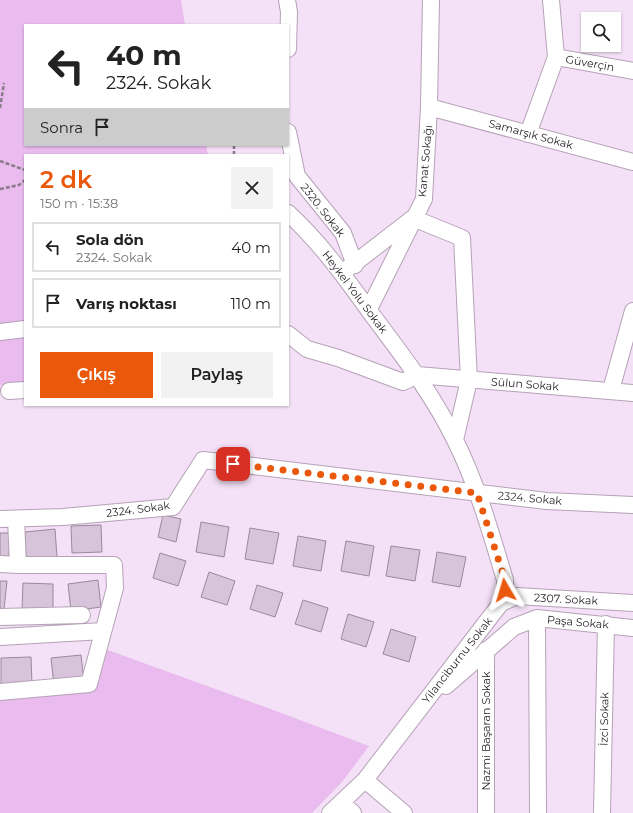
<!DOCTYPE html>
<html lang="tr">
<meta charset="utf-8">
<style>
body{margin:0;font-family:Montserrat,sans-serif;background:#f2f2f2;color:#222;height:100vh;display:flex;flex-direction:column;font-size:15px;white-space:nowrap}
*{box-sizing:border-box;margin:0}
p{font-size:13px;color:#767676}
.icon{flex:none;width:22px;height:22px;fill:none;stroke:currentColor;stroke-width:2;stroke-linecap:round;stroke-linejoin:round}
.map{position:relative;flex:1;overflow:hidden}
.panel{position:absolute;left:24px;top:154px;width:265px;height:252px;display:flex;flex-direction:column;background:#fff;border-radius:0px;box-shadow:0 1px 3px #0004}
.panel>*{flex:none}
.top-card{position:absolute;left:24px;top:24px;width:265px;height:122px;border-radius:0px;box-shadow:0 1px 3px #0004;background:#fff;color:#222;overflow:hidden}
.buttons{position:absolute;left:581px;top:12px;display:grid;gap:8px}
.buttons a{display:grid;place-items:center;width:40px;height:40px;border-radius:0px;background:#fff;box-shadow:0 1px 3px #0004;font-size:20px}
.pin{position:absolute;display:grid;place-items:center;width:34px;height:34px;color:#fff;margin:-17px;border-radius:8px;box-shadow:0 2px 6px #0006}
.me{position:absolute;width:44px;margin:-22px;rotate:353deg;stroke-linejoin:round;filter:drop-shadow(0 0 3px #0008)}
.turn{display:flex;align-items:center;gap:14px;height:84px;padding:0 16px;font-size:18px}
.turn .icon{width:52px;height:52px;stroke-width:2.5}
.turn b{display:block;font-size:28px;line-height:34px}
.then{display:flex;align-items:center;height:38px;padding:0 16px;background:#0003;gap:8px;font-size:15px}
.round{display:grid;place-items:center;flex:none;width:42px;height:42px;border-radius:0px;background:#f2f2f2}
.headline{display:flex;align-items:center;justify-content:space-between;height:68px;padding:0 16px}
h1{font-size:24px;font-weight:600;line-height:30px;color:#ea580c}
.button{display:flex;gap:8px;margin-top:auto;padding:8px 16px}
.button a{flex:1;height:46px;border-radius:0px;background:#ea580c;color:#fff;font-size:16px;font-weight:600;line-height:46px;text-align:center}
.button a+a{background:#f2f2f2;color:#222}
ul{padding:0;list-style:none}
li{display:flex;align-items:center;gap:12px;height:50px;margin:0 8px 6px;padding:0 8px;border:2px solid #e0e0e0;border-radius:0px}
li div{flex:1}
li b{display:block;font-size:15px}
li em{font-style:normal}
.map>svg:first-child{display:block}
.green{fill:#e9bbee}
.building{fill:#d8c4da;stroke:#9a889c}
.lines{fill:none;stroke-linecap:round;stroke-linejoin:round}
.minor-casing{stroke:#b5a2b7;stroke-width:18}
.path{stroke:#897b8a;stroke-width:2.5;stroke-dasharray:4 2;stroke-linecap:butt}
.minor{stroke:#fff;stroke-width:16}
.route{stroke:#ea580c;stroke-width:7;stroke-dasharray:0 12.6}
.labels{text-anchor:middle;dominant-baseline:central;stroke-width:3;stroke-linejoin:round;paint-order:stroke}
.street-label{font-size:11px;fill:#2a232b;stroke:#fff}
</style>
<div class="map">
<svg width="633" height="813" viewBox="0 0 633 813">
<rect width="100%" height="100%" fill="#f5e1f7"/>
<!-- green -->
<path class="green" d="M0,0H181L185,25H25V145H206L208,155H25V383L0,385Z
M105,649L276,711L369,746L342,782L312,813H0V701L93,689Z"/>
<!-- building -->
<path class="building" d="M163,515L181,519L176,542L158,537Z
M201,522L229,527L224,557L196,552Z
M101,525L102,552L72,553L71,526Z
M250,528L279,533L273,564L245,559Z
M55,529L57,557L26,559L25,532Z
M0,533H10L9,560H0Z
M298,536L326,541L321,571L293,566Z
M346,541L374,546L369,576L341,571Z
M391,546L420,550L415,581L386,576Z
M437,552L466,557L460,587L432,582Z
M160,553L186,561L178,586L153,578Z
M209,572L235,581L227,605L201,597Z
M98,580L101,607L71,611L68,584Z
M0,581H7L4,609L0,608Z
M23,583L53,584V611L22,610Z
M257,585L283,593L275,617L250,609Z
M303,600L328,608L321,632L295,624Z
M348,614L374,622L366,647L341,639Z
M391,629L416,637L409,662L383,654Z
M81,655L84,682L54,685L51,658Z
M31,657L32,685H1V658Z"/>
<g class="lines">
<!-- minor casing -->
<g class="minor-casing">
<path id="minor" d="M287,0L289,12L288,49
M556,57L633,71
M429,107L633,162
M288,132L297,176L343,233L355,265
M528,134L556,57L551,0
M288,213C321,243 347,280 373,316C403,356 433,395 455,440C477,484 491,533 505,580V590L501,603L365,780L330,813
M342,273L413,218L462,238L469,380L455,440
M369,309L424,199L429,107L431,0
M0,332L25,329
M288,334L307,349L338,358L403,382L417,375
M417,375L633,393
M611,390L633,311
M9,391L25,390
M0,519L63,517L173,507L203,460L547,501L633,505
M0,564L18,565L16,519
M501,603L517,596L633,603
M0,617L82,615
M537,618L538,813
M0,637L103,631
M446,686L514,627L537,618L633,628
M0,692L89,684L115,588L114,565H18
M365,780L404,813
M341,803L353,813
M486,813V650
M602,813L606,624"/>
</g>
<!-- path -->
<path class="path" d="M0,108L4,83
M234,155V145
M0,161L25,170
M0,189L19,185L25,180"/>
<!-- minor -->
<use href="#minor" class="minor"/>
</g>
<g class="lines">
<!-- route -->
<path class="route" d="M233,464L477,493L505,580V590"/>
</g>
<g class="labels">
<!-- street labels -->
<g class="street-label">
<text transform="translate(590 63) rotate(10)">Güverçin</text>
<text transform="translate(531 134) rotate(15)">Samarşık Sokak</text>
<text transform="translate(425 161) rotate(-85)">Kanat Sokağı</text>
<text transform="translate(323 210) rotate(52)">2320. Sokak</text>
<text transform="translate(355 292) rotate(53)">Heykel Yolu Sokak</text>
<text transform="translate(525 384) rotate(4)">Sülun Sokak</text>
<text transform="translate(530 498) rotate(5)">2324. Sokak</text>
<text transform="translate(138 509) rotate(-7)">2324. Sokak</text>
<text transform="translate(566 599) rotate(3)">2307. Sokak</text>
<text transform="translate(578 622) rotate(5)">Paşa Sokak</text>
<text transform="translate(457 660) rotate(-52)">Yilanciburnu Sokak</text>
<text transform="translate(604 719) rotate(-89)">İzci Sokak</text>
<text transform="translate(486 731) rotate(-90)">Nazmi Başaran Sokak</text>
</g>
</g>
</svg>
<div class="buttons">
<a><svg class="icon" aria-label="search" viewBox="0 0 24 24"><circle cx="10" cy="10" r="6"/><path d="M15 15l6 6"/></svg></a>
</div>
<div class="pin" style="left:233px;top:464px;background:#d93025"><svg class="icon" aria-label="arrive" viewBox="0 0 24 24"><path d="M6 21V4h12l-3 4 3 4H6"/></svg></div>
<svg class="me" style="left:505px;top:590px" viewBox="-20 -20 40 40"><path d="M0-17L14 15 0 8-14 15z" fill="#ea580c" stroke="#fff" stroke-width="4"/></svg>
<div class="top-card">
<div class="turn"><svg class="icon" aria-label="left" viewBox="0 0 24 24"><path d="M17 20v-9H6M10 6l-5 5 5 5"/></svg><div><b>40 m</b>2324. Sokak</div></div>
<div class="then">Sonra<svg class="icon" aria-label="arrive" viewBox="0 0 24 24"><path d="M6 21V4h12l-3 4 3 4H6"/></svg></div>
</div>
<section class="panel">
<div class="headline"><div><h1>2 dk</h1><p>150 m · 15:38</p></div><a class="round"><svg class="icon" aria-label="close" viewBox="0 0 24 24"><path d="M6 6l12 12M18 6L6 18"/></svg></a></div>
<ul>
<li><svg class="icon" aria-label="left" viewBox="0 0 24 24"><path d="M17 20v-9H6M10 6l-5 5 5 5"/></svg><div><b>Sola dön</b><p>2324. Sokak</p></div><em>40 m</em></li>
<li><svg class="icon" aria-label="arrive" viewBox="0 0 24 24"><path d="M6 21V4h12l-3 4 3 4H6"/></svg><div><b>Varış noktası</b></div><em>110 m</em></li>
</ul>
<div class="button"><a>Çıkış</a><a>Paylaş</a></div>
</section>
</div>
